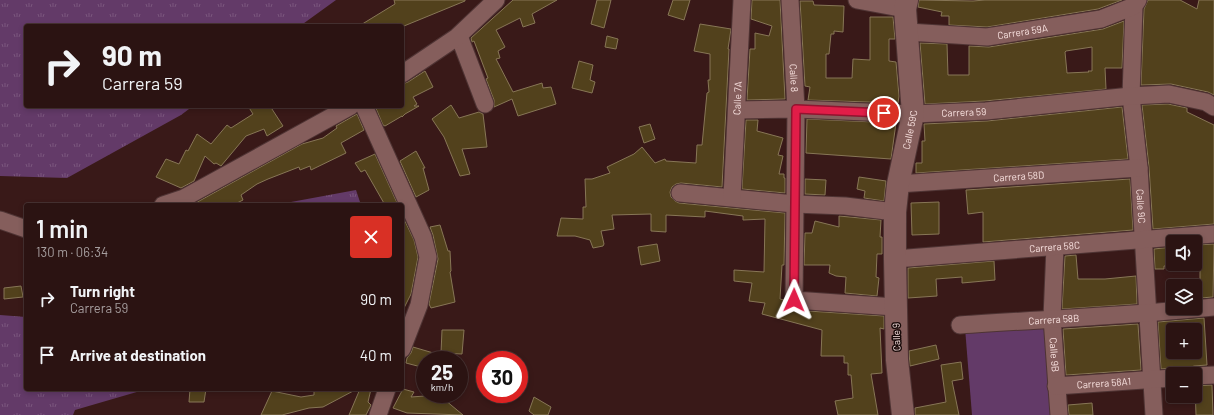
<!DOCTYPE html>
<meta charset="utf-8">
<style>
body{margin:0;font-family:Barlow,sans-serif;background:#372020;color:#f1f3f6;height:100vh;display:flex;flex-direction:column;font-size:15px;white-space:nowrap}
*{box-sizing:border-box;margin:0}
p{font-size:13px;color:#a69e9f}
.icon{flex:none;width:22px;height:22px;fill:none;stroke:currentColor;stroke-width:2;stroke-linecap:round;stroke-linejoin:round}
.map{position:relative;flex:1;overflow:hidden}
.drawer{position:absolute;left:24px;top:203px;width:380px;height:188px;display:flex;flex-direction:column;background:#2b1312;border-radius:4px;box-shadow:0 2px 6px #0003,0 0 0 1px #473232}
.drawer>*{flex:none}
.top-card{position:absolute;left:24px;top:24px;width:380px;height:84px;border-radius:4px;box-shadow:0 2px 6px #0003,0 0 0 1px #473232;background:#2b1312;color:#f1f3f6;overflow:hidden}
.tools{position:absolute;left:1166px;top:235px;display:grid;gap:8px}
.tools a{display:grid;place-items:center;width:36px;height:36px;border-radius:4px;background:#2b1312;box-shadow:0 2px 6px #0003,0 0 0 1px #473232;font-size:20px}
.speed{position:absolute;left:416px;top:351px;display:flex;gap:8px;font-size:20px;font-weight:700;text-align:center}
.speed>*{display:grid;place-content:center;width:52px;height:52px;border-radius:50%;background:#2b1312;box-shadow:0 2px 6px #0003,0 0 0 1px #473232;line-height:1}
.speed small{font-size:10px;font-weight:400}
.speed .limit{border:6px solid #d22;background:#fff;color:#111}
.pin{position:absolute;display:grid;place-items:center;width:34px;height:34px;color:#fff;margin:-17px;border:2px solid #fff;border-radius:50%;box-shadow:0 1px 4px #0007}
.me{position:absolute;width:44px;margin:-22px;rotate:1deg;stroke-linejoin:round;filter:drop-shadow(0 0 3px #0008)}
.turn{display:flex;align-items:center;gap:14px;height:84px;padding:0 12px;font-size:18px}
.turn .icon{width:52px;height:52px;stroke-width:2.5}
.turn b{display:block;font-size:28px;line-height:34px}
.round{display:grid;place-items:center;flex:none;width:42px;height:42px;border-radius:4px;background:#372020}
.summary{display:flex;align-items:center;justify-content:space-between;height:68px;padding:0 12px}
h1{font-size:24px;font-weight:600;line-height:30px}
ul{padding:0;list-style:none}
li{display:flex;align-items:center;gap:12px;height:56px;padding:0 12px}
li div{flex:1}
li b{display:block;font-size:15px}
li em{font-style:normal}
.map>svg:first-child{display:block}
.grass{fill:url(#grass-tufts)}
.garden{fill:#633a68}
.building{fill:#52411c;stroke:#877656;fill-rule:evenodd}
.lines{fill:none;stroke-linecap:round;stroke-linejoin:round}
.street-casing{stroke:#4f3434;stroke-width:19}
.secondary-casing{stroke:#4f3434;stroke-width:24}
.street{stroke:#855e5c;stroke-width:17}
.secondary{stroke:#855e5c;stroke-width:22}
.route-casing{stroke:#92132f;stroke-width:10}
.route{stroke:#e11d48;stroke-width:7}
.labels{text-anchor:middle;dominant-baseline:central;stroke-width:3;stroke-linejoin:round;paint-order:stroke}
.street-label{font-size:10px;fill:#f8e1df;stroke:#170908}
</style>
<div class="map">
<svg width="1214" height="415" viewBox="0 0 1214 415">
<defs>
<pattern id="grass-tufts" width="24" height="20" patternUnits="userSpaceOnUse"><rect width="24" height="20" fill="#633a68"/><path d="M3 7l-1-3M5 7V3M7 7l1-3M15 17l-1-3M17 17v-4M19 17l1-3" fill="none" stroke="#7a567d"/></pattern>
</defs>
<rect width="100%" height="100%" fill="#391918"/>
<!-- grass -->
<path class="grass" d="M0,0H336L300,26H26V106H193L181,115L67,178L0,176Z
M356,190L361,205H288L291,202Z
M0,315L26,317V389H147L75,410L73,415H0Z"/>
<!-- garden -->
<path class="garden" d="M1045,320L1055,415H972L965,328Z"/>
<!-- building -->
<path class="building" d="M394,0H465V1L404,26H359L395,4Z
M513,0H557L532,14L535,23L523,27L520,18L496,30L505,47L498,51L500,58L496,59L513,92L542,83L543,88L551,87L556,104L518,116L512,99L494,107V100L486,79L488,78L474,41L472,42L471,38Z
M597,0H611L604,28L591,24Z
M673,0H690L684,20L668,15Z
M752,0H780L785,99L747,100L750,49H755V33L769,36L772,26L751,19Z
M919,0L973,1L985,0H1122L1098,9L987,27L949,25V16H941L942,12L918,7Z
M1148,0H1180L1197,9L1199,0H1214V95L1208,92L1171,84L1141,85L1144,9Z
M800,1H813L814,5L844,6L843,32L834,31V34H831L829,54H826V78H852L853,59L870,60V17H893L895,39H889V61L896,62L899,96L898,103L808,100L810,87L805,86Z
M1124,21L1122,68H1105L1106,89L985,101L925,104L920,43L947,44L948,75H969V46L989,47L1103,29ZM1092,47V71H1088L1089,72L1067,73L1065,52L1066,51Z
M700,24L731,29L728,49H729L722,187L681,183L676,184L672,187L670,192L671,197L675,201L679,203L785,213L784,265H782L780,299L784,300L785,305L788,308L793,310L884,316V329L880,328L882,373L871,374L878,415H838L835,401L853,398L851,375H848V363H844V356H821L822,330L762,314L765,303L749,301L752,283L734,281V270L764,272L765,219L743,220V216L705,211V217L666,215V232L651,231V214L612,215L614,229L601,231L604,244L603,246L593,248L590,240L575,236H557L561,218L583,219V207H586L585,179H592L610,173L607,167L634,154L642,147L655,163L665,159L666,161L696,163L697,145H702L707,93L709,92L708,80H710V54L694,51Z
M607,36L618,39L616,49L605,47Z
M579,61L593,65L590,80L595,82L592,93L572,88Z
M425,71L433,87L413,97L417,104L414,106H419L405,114L402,117V116L385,126L383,125L375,106H402V84L408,82Z
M1168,104L1187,108V112L1214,125V224L1153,229L1149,167L1142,105Z
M451,105L459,118L479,112L483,114L487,147L462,149L470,174L460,176L444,137L432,119Z
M248,106H270L283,126L267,136L264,129L246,136L221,166L216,163L214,164L205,156L194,181L181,188L156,177L166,159L179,164L186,150L188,151L197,134L211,144L227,125L231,128L253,114Z
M1122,107L1128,159L916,173V163H922V141H925L924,124L987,121Z
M357,114L364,130L341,143L346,153L311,170L310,166L300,170L299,167L268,179L257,184L241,195L243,200L233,205H192L302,144L323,138L337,128L336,126Z
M807,119L896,123L891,159L806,153Z
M746,120H758L757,131L783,138L778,155L783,156L779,174H784V178H785V193L742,189Z
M650,124L655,139L644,143L639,127Z
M416,151L425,168H423L429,190L416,197L400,161Z
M375,154L398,205H385L365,170L361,172L355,163Z
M859,177L886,181L884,201L864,198L865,191L857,189Z
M805,179L826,180L825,195L805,194Z
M1130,179L1133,230L983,242V212L968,214L966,190Z
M939,202V234L912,235L911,203Z
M402,215L414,240L418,257L411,294L402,312V274L404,257H402Z
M839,216L881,220L880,237H882V254H877L876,277L879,278L877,296L845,293L846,277L836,276L829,273L830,265H804L805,233H812L815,221L839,227Z
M440,225L448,251H450L451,271L450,272L455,302L431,308L429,304L438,259L433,235L430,227Z
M657,244L660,261L641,265L638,247Z
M1214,244L1213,297L1200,298V269L1197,245Z
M1173,247V266H1164V269H1155L1154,249Z
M1076,255L1078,279H1105L1136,276L1137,304L1062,309L1065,256Z
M994,261L995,280L962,283V277L936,279L937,296L908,298V268Z
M21,286L23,297L4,299V288Z
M1204,318L1207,365L1194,366L1189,368L1186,371L1181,372L1177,369L1173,368L1161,369L1158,322ZM1173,330H1195V352H1173Z
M1138,324L1141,370L1066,375L1063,329Z
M442,330H464L462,354L441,353Z
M936,345L939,359L910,366L909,351Z
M413,347L447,357V360H425V368L406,363L407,358L411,353Z
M961,362L963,379L952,381L959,415H915V408L946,402L941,365Z
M1212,385L1213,415H1196L1195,386Z
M190,389H206L204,402H189Z
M314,389H357L323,407L309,408L282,415H261L272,391L301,397L314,395Z
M360,389H371L368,402L371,405L366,415H349Z
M403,389L414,392L411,397L439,395L463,415L407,413L393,408Z
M534,397L551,407L548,415H534L529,411Z
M1092,403L1093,415H1069L1068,405Z"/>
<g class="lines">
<!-- street casing -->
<g class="street-casing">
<g id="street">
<path id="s1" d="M790,0L796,109L794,300L895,307"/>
<path d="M857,0L905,9"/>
<path id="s2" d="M1138,0L1134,6L1131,96L1139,168L1154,415"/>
<path id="s3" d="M908,32L987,37L1101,19L1134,6"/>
<path d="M459,36L485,104"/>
<path d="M402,74L457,37L496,0"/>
<path d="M364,106L423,237L428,257L419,305L402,349"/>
<path id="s4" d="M737,110L796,109L913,114L986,111L1131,96L1169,94L1206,102L1214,107"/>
<path id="s5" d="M898,184L1139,168"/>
<path d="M680,193L794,204L845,206L895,212"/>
<path id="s6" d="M732,197L742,0"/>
<path d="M163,205L184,198L351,106"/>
<path d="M0,220L26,229"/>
<path id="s7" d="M1055,247L1052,318L1059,415"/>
<path id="s8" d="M895,259L1214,234"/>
<path id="s9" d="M960,325C1045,319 1130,316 1214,307"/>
<path d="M1195,376L1214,375"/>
<path id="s10" d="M1056,386L1173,378"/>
<path d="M378,415L387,389"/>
</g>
</g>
<!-- secondary casing -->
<g class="secondary-casing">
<g id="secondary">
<path id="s11" d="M903,415L897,360L895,259V212L898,184L913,114L905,9L907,0"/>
</g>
</g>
<!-- street -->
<use href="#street" class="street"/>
<!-- secondary -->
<use href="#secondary" class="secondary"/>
</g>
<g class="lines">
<!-- route casing -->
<g class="route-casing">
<path id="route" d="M794,300L796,109L884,113"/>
</g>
<!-- route -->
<use href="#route" class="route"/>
</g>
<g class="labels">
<!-- street labels -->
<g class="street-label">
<text stroke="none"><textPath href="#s3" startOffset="115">Carrera 59A</textPath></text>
<text stroke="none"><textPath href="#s1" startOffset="78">Calle 8</textPath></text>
<text stroke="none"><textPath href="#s6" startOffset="99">Calle 7A</textPath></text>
<text stroke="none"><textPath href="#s4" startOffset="227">Carrera 59</textPath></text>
<text stroke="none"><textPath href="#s11" startOffset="287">Calle 59C</textPath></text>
<text stroke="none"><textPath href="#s5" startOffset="121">Carrera 58D</textPath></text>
<text stroke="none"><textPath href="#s2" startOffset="208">Calle 9C</textPath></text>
<text stroke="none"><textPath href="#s8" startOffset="160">Carrera 58C</textPath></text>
<text stroke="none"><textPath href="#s9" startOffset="94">Carrera 58B</textPath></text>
<text transform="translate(896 337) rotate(-92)">Calle 9</text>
<text stroke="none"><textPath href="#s7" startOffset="108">Calle 9B</textPath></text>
<text stroke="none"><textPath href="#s10" startOffset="48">Carrera 58A1</textPath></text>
</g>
</g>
</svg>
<div class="tools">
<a><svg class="icon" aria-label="sound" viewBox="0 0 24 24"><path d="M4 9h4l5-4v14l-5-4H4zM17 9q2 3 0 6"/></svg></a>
<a><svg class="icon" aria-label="layers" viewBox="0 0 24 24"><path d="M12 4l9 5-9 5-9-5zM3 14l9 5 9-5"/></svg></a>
<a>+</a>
<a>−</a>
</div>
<div class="speed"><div>25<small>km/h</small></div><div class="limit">30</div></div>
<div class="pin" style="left:884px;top:113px;background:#d93025"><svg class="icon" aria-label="arrive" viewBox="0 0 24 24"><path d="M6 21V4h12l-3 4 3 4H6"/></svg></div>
<svg class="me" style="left:794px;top:300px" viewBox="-20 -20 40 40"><path d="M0-17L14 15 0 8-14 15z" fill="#e11d48" stroke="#fff" stroke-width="4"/></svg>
<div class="top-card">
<div class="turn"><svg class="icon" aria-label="right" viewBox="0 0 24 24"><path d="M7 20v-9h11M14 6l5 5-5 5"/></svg><div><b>90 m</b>Carrera 59</div></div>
</div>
<section class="drawer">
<div class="summary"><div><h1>1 min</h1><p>130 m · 06:34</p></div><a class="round" style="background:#d93025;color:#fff"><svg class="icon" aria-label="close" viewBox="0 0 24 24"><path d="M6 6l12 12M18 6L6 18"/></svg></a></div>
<ul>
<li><svg class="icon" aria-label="right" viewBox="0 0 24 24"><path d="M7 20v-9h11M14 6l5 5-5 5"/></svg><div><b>Turn right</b><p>Carrera 59</p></div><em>90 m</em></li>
<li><svg class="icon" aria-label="arrive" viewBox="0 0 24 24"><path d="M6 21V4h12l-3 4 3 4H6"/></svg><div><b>Arrive at destination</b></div><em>40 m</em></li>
</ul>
</section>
</div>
